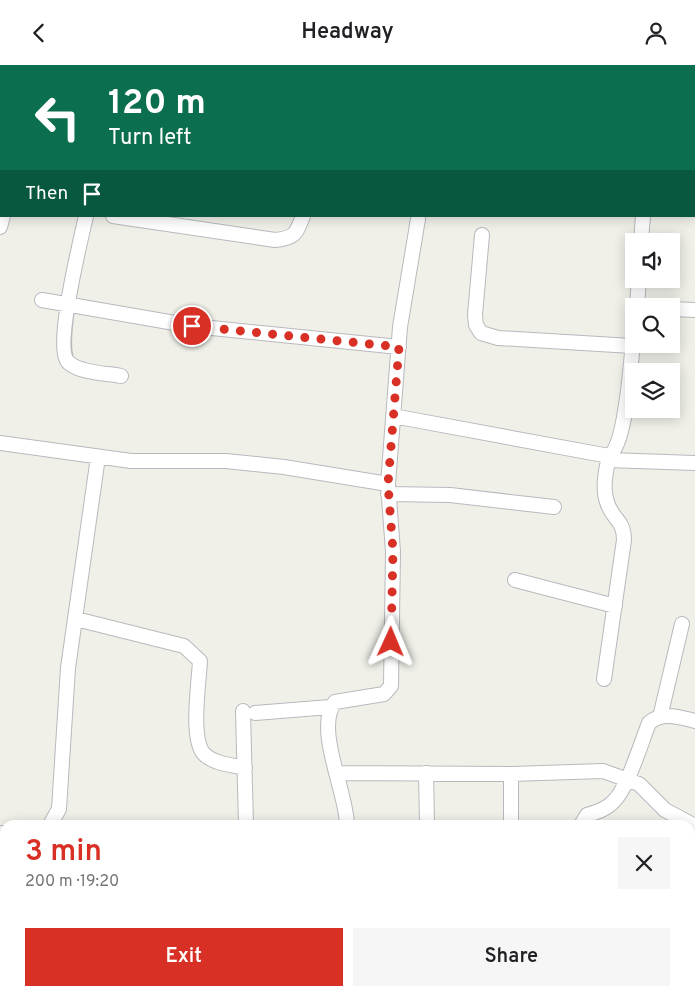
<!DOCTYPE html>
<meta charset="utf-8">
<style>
body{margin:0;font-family:Overpass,sans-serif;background:#f6f6f6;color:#202124;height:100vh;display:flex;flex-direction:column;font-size:19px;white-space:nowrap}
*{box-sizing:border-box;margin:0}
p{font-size:16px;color:#757577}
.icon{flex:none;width:28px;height:28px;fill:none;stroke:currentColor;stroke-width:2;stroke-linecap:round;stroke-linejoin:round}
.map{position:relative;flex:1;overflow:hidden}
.side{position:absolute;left:0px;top:755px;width:695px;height:176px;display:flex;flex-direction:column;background:#fff;border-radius:15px 15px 0 0;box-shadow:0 2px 12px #0003}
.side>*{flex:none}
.banner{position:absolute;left:0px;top:0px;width:695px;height:152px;box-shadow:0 2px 12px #0003;background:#0b6e4f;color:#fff;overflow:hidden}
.tools{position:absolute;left:625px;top:168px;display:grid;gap:10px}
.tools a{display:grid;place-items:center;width:55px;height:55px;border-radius:0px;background:#fff;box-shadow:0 2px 12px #0003;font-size:25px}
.pin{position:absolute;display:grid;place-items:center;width:42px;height:42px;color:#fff;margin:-21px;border:2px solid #fff;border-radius:50%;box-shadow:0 1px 5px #0007}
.me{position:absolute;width:55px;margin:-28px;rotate:1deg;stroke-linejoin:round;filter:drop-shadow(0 0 4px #0008)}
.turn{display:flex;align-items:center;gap:18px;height:105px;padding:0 25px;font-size:22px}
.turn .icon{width:65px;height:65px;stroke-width:2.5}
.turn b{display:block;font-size:35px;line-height:42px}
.then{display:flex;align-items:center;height:48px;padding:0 25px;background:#0003;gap:10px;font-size:19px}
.round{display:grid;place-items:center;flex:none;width:52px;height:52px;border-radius:0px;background:#f6f6f6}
.summary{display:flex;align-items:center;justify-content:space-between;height:85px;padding:0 25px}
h1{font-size:30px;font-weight:600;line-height:38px;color:#d93025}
.button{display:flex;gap:10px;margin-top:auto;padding:10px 25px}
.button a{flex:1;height:58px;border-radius:0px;background:#d93025;color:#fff;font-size:20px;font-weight:600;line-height:58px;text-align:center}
.button a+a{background:#f6f6f6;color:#202124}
header{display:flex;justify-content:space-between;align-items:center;height:65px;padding:0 25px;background:#fff;font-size:22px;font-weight:600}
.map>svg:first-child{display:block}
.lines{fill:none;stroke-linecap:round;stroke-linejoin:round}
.street-casing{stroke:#b8b9bd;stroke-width:16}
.street{stroke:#fff;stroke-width:14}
.route{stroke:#d93025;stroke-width:9;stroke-dasharray:0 16.2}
</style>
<header><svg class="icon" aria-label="back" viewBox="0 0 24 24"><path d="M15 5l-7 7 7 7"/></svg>Headway<svg class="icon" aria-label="person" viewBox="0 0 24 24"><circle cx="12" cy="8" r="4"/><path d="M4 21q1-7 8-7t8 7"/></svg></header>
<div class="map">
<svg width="695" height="931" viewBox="0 0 695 931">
<rect width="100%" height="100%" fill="#f0f0e9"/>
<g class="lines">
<!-- street casing -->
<g class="street-casing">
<path id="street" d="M206,0L212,1
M26,1V0
M325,1V0
M571,1V0
M657,1V0
M0,3H1
M694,49L695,50
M0,122H1
M86,151C81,174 53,285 69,298C81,308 105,308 121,311
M113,151L275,175C295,173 296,169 303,151
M0,162L3,151
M482,170L475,250L476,260L481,268L498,273L632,281
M641,176L643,151
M42,235L192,261L399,282
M637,241L639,214
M671,244L695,245
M393,351L609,391C627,379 631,291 634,267
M0,378L131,396H226L284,402L388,419
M608,395L695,398
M388,429L450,430L554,442
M515,515L615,541
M76,554L184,581L200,596C199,617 190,674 204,689C214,699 232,700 245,703
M604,614L624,475C624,454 612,455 607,437C602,423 606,405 609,391
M243,646L246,760
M255,648L330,642
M660,652L682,559
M336,708L511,709L603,706L639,719L665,745L695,761
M426,708L427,760
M511,709V760
M50,760L59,744L68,603L98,392
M347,760C347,728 314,663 335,637L384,629L391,621L393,487L388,419L400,262L418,154
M581,760L587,750C597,747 607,744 614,736C628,722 641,678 649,658C662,646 679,652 695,656
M0,768L5,769
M312,926L314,931
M83,931L206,926
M575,931V926"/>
</g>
<!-- street -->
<use href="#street" class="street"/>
</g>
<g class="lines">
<!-- route -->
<path class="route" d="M192,261L399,282L388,419L393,486L391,577"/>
</g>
</svg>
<div class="tools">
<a><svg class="icon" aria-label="sound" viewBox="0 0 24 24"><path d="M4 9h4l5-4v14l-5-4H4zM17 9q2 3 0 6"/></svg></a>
<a><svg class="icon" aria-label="search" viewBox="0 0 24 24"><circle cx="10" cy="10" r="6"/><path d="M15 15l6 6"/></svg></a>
<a><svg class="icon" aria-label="layers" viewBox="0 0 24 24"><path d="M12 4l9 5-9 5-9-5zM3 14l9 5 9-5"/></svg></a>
</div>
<div class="pin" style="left:192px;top:261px;background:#d93025"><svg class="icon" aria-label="arrive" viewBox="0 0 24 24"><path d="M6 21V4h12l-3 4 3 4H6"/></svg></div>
<svg class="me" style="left:391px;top:577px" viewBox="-20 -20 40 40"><path d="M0-17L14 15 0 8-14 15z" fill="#d93025" stroke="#fff" stroke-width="4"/></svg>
<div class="banner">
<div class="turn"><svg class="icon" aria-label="left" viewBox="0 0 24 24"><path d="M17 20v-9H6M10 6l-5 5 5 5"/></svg><div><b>120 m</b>Turn left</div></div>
<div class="then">Then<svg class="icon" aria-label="arrive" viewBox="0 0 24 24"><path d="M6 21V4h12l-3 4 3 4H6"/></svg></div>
</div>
<section class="side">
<div class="summary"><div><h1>3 min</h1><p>200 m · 19:20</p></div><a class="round"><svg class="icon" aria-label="close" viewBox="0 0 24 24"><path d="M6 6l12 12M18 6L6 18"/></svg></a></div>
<div class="button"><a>Exit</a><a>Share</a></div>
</section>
</div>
